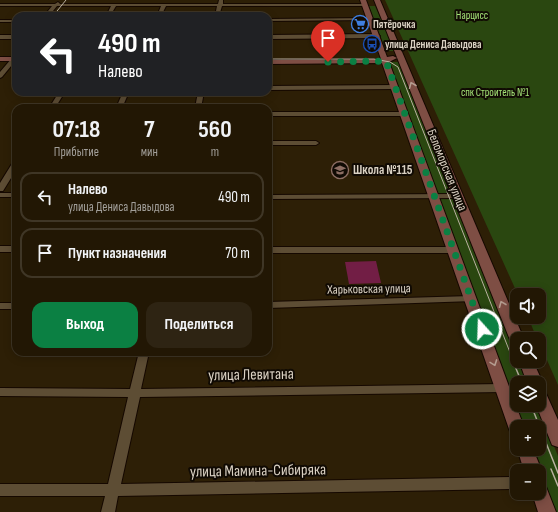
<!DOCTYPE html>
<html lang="ru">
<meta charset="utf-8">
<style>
body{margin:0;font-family:"Sofia Sans Condensed",sans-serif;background:#2e2413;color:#f1f3f6;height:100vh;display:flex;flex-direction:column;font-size:15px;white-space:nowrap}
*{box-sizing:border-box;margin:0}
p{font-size:13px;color:#a29f9a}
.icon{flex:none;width:22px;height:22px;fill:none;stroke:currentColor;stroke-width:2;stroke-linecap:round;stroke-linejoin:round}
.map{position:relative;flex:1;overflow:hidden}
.sheet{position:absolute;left:12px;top:104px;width:260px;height:252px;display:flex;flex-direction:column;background:#221704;border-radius:12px;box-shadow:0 2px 10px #0003,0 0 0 1px #3f3626}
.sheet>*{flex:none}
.top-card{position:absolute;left:12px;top:12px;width:260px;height:84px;border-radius:12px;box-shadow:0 2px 10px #0003,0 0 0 1px #3f3626;background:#202124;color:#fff;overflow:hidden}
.controls{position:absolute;left:510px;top:288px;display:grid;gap:8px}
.controls a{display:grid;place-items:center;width:36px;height:36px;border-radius:8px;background:#221704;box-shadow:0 2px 10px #0003,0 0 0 1px #3f3626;font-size:20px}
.pin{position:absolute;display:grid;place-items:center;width:34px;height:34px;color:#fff;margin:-41px -17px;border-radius:50% 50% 50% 0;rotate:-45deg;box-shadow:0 0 4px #0007}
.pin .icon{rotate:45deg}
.me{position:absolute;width:44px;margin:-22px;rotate:340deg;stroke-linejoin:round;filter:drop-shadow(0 0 3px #0008)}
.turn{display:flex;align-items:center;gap:14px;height:84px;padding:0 20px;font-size:18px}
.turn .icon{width:52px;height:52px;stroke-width:2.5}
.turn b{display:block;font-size:28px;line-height:34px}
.eta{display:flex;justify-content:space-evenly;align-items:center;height:68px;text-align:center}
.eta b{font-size:24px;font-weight:700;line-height:28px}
.primary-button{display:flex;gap:8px;margin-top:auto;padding:8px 20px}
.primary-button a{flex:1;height:46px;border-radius:12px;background:#0b8043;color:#fff;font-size:16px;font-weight:700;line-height:46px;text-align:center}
.primary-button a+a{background:#2e2413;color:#f1f3f6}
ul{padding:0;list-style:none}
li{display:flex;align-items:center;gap:12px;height:50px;margin:0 8px 6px;padding:0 12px;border:2px solid #3f3626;border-radius:12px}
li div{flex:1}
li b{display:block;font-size:15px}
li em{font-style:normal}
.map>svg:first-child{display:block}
.green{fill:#2a4710}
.building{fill:#721e45}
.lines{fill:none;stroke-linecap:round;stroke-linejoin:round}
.street-casing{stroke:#150800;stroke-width:2}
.secondary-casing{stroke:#150800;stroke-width:2}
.street{fill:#5d4d34;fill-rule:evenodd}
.secondary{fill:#7e4e44;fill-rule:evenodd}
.tram-far1{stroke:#bcb2a2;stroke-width:1}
.tram{stroke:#bcb2a2;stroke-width:1.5}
.oneway{stroke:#b59d90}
.route{stroke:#0b8043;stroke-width:7;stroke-dasharray:0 12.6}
.labels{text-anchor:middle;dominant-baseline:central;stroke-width:4;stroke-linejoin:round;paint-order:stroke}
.far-park-label{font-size:11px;fill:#a2e075;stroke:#100a03}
.far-poi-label{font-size:11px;font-weight:bold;fill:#dad1c3;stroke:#100a03;text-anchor:start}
.poi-label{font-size:13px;font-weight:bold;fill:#dad1c3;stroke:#100a03;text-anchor:start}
.street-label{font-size:13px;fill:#dad1c3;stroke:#100a03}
.near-street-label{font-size:16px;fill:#dad1c3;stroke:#100a03}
</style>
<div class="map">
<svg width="558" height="512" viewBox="0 0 558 512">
<rect width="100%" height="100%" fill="#2d1f06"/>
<!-- green -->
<path class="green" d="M385,0H558V385L539,342V339H537L528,317H539V295H518Z
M369,6H375L395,51H386Z
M390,62H401L452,194H437Z
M438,199H455L517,354V361H520L529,383H517V405H537L558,456V512H553L539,475V471L530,449H539V427H522Z"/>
<!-- building -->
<path class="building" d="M376,261L381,283L349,284L345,262Z"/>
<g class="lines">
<!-- street casing -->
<g class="street-casing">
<path id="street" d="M219,0H223V4H365L367,5L365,6H222L219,16H215L217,6H166L161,16H157L161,6H116L110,16H106L111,6H57L49,16H44L52,6H0V4H55L58,2L60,4H218Z
M372,18V20H370L268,21V19Z
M0,20H16V22H0Z
M0,35H16V39H0Z
M268,35L377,34L380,36L377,38L268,39Z
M12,58H16V60L2,77L0,78V72Z
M268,86L395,85L398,87L395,89L268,90Z
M59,92H65L55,108H49Z
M123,92H129L122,108H116Z
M198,92H204L201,108H195Z
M268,112H405L408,114L405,116H268Z
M268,141H316L319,143L316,145H268Z
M13,162H16V170L3,191H0V183Z
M0,193H16V197H0Z
M458,194L462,196L461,198L268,199V195Z
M0,246H16V252H0Z
M268,247H453L457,250L453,253H268Z
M471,296L474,297L476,299L474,301L268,308V302Z
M0,303H16V309H0Z
M139,352H149L141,389L503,384L507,385L509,388L507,391L503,392L140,397L121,484L517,477V489L118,496L115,512H101L105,496H0V484H108L128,397L0,396V388L130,389Z"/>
</g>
<!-- secondary casing -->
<g class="secondary-casing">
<path id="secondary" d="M360,0H366L387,57L393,56L397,58L389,62L524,427H517V435L511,434L509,429L382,63L268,64V60L381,59Z
M374,0H380L524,339H517V345L512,343L510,340Z
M0,57H16V61H0Z
M519,361H533L543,383L539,387L544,389L558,420V447L552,445L536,405H539V383H527Z
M517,448L533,449L542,471L539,476V471H524Z
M539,481L545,484L556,512H538L532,493H539Z"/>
</g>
<!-- street -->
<use href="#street" class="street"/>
<!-- secondary -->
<use href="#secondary" class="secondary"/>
<!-- tram-far1 -->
<path class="tram-far1" d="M53,16L66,0
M268,59H374L390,62L398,67L513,360"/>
<!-- tram -->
<path class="tram" d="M512,359L522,383
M531,405L558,473
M551,469L558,486"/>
</g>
<!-- one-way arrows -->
<defs><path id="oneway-chevron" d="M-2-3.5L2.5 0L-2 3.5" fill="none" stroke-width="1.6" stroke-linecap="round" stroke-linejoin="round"/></defs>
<g class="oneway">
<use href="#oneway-chevron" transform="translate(412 85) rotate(-112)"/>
<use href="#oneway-chevron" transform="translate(502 304) rotate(-112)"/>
<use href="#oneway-chevron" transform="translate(494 363) rotate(70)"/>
</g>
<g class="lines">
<!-- route -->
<path class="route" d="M328,62L386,61L482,329"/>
</g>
<!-- icons -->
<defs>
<g id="supermarket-ring" transform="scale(0.9)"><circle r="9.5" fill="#100a03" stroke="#3f7fe0" stroke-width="1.5"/><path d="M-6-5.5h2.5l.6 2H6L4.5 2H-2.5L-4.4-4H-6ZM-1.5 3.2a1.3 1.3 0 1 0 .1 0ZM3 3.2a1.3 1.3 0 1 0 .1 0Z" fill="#3f7fe0"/></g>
<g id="bus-ring" transform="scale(0.9)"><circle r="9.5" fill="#100a03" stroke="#1a4fb4" stroke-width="1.5"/><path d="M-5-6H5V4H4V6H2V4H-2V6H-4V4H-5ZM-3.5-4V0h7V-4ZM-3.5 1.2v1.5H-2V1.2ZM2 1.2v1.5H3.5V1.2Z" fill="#1a4fb4"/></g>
<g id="school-ring" transform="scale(0.9)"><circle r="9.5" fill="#100a03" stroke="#8d6e63" stroke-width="1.5"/><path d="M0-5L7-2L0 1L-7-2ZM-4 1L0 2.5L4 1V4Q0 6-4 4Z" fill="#8d6e63"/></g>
</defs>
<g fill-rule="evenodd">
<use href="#supermarket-ring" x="360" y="24"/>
<use href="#bus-ring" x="372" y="44"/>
<use href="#school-ring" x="340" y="170"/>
</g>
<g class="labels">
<!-- far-park labels -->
<g class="far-park-label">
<text x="472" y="15">Нарцисс</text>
<text x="495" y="92">спк Строитель №1</text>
</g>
<!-- far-poi labels -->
<g class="far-poi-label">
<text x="373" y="24">Пятёрочка</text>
<text x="385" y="44">улица Дениса Давыдова</text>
</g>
<!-- poi labels -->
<g class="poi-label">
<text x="353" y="170">Школа №115</text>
</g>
<!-- street labels -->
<g class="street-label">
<text transform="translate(447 170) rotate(68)">Беломорская улица</text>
<text transform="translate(369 289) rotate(-1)">Харьковская улица</text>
</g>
<!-- near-street labels -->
<g class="near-street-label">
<text transform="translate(251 375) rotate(-1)">улица Левитана</text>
<text transform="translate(258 471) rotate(-1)">улица Мамина-Сибиряка</text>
</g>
</g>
</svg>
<div class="controls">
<a><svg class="icon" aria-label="sound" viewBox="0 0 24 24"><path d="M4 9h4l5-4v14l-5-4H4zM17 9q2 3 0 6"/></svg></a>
<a><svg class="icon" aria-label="search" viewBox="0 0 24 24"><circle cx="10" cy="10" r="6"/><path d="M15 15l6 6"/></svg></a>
<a><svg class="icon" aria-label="layers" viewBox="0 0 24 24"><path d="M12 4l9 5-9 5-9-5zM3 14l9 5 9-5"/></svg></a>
<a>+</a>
<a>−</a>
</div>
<div class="pin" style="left:328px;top:62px;background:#d93025"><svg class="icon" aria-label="arrive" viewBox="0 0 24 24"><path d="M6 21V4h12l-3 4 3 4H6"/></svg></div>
<svg class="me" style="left:482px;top:329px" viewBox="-20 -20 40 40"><circle r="17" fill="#0b8043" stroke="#fff" stroke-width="3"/><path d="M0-11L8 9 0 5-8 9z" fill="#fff"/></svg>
<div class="top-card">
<div class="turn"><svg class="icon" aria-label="left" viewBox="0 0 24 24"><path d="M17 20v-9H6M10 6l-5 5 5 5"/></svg><div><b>490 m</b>Налево</div></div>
</div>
<section class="sheet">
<div class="eta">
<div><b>07:18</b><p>Прибытие</p></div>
<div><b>7</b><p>мин</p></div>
<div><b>560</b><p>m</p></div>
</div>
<ul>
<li><svg class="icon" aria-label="left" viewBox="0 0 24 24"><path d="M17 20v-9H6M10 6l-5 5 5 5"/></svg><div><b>Налево</b><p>улица Дениса Давыдова</p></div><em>490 m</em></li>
<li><svg class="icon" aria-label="arrive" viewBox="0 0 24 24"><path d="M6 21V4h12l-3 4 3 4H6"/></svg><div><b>Пункт назначения</b></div><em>70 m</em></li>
</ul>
<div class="primary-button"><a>Выход</a><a>Поделиться</a></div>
</section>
</div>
